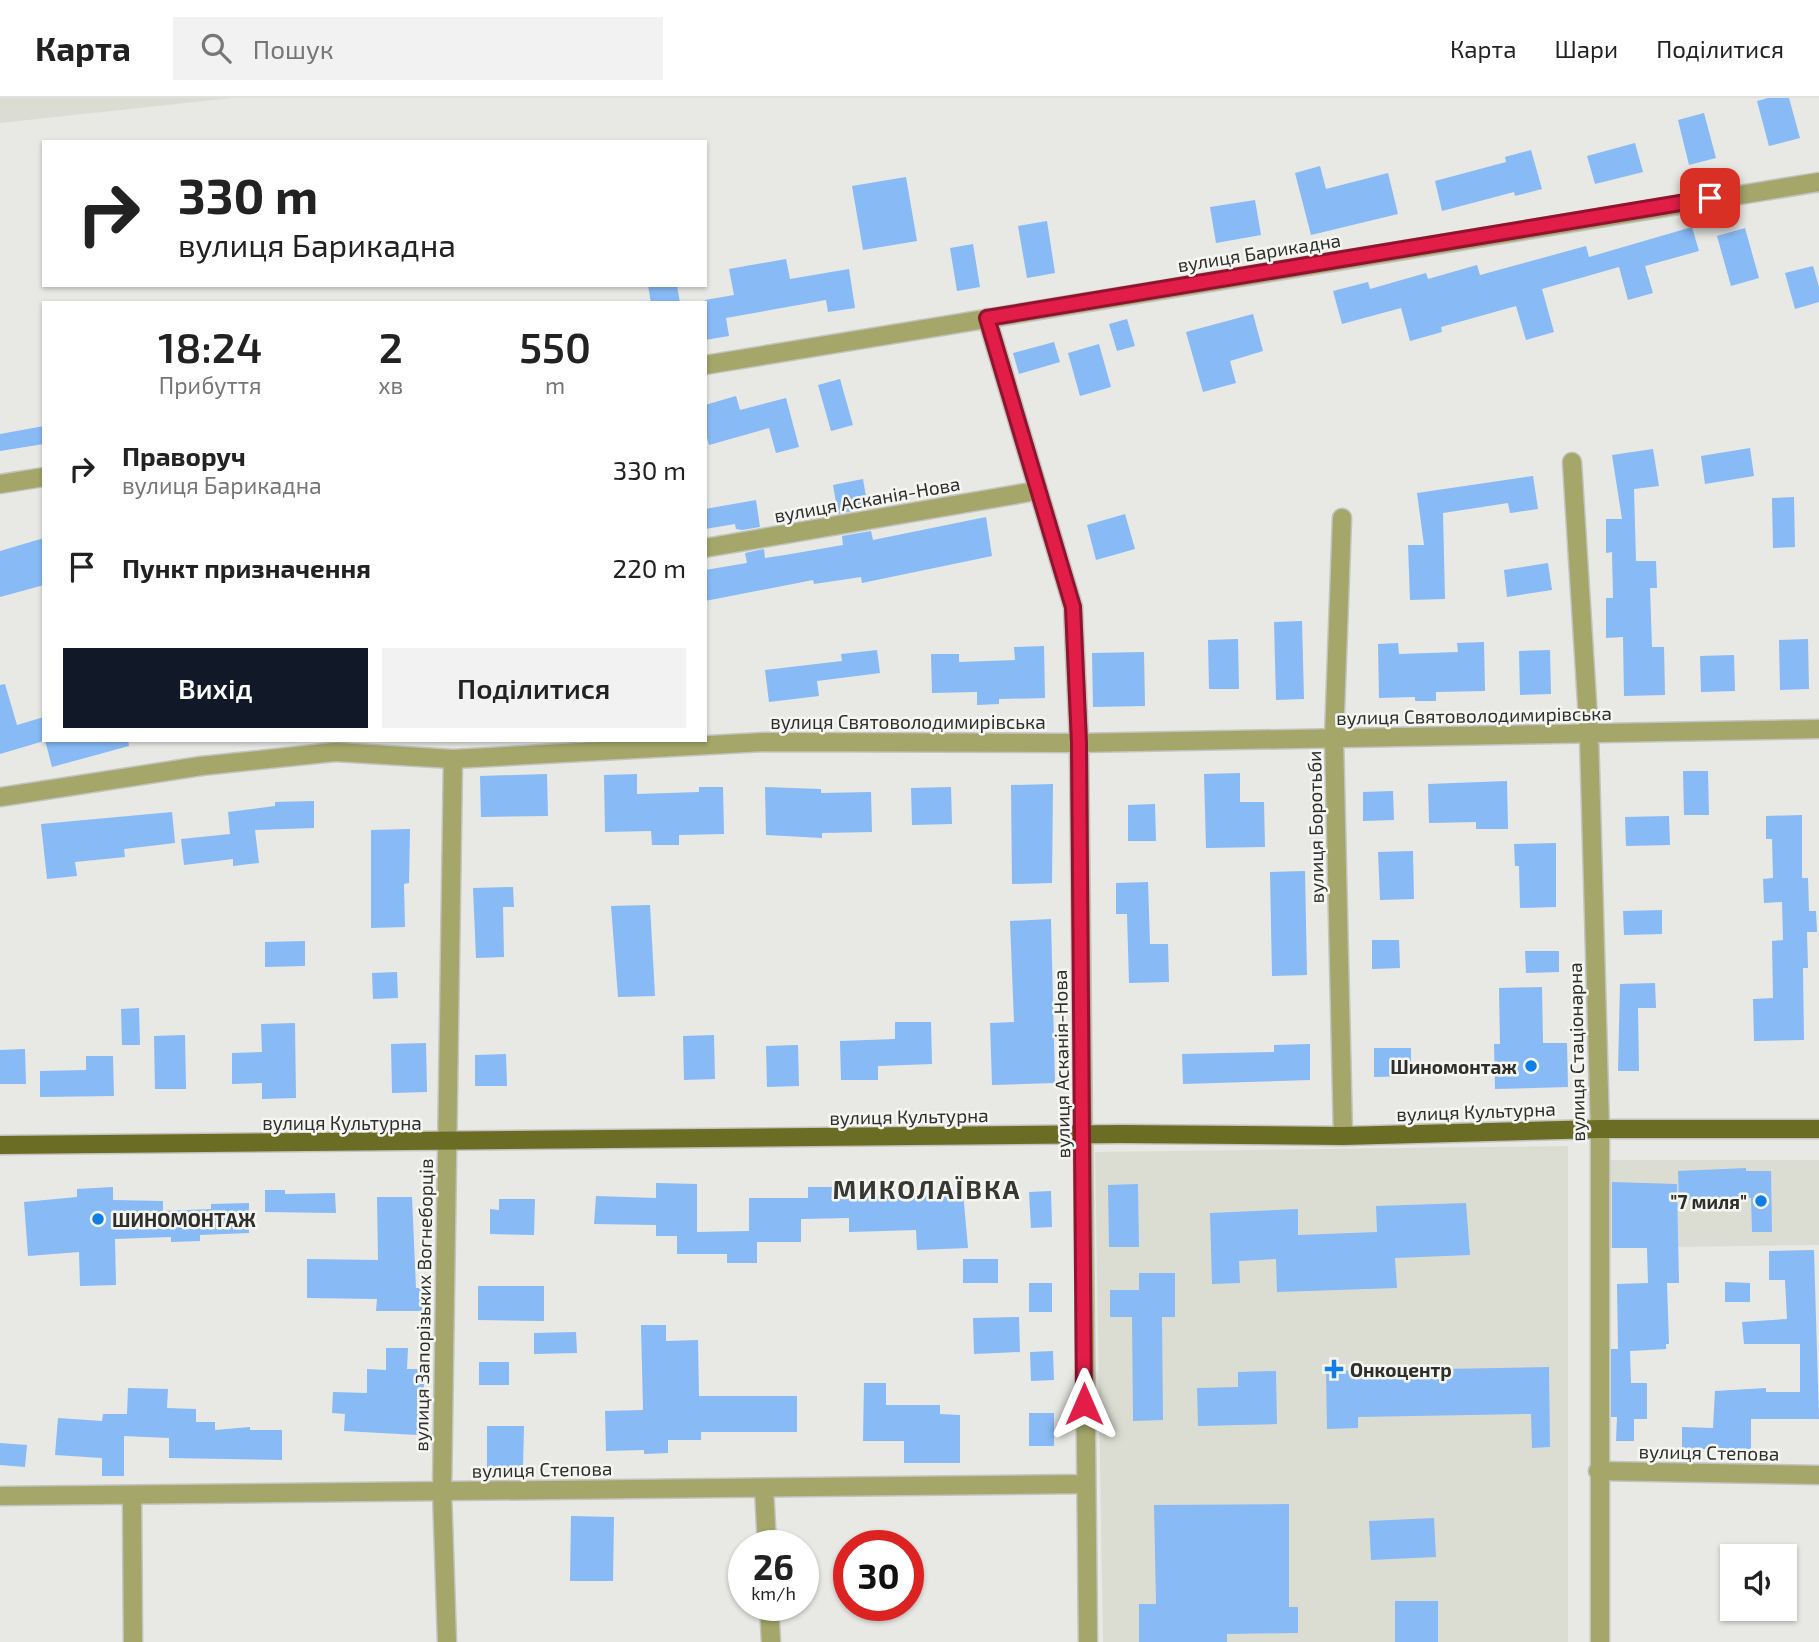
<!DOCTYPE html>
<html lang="uk">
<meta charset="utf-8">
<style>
body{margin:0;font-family:"Exo 2",sans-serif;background:#f2f2f2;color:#222;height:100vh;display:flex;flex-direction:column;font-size:26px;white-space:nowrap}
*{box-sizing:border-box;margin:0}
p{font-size:23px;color:#767676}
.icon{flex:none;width:38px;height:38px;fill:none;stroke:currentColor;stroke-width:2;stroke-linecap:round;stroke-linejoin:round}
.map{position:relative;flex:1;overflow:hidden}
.drawer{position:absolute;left:42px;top:203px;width:665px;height:441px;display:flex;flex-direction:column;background:#fff;border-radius:0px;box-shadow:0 2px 5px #0004}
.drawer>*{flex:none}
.hud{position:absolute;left:42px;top:42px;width:665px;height:147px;border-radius:0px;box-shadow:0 2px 5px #0004;background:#fff;color:#222;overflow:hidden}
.fabs{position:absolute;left:1720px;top:1446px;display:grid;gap:14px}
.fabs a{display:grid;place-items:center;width:77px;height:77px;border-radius:0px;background:#fff;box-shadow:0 2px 5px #0004;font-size:35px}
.speed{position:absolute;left:728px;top:1432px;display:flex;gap:14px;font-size:35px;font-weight:700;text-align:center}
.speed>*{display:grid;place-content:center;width:91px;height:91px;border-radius:50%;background:#fff;box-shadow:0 2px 5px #0004;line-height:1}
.speed small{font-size:18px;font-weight:400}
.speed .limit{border:10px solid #d22;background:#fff;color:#111}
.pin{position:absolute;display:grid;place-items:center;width:60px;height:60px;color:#fff;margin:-30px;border-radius:14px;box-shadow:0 4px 10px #0006}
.me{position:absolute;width:77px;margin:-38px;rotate:0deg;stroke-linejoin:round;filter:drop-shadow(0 0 5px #0008)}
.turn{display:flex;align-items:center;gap:24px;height:147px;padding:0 21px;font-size:32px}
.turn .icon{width:91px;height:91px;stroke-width:2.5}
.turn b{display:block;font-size:49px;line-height:60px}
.eta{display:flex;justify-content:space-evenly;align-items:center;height:119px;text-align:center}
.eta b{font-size:42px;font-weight:600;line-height:49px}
.cta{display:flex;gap:14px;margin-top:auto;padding:14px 21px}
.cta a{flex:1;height:80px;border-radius:0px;background:#111827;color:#fff;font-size:28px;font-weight:600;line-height:80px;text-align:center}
.cta a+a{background:#f2f2f2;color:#222}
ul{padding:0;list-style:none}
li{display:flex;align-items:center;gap:21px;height:98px;padding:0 21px}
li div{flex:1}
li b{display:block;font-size:26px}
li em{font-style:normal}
header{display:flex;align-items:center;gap:42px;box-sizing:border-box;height:98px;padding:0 35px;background:#fff;border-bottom:2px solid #e0e0e0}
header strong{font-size:33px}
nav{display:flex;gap:38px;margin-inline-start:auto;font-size:24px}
.search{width:490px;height:63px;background:#f2f2f2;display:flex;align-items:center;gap:18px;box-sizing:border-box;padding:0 24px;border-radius:0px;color:#767676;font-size:26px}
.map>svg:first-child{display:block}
.built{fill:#dcddd2}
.building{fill:#88baf5}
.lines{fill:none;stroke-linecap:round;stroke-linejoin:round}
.minor-casing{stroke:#c3c3c0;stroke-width:21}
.major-casing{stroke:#c3c3c0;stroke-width:21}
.minor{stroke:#a4a769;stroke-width:18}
.major{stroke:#6b6d24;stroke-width:18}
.route-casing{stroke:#92132f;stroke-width:18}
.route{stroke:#e11d48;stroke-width:12}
.poi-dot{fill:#0f7ee5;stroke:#f5f6f2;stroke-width:2.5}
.labels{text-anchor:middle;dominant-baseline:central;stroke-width:5;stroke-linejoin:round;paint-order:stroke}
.street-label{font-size:19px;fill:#2e2e2d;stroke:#f5f6f2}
.poi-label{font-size:19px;font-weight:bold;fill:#2e2e2d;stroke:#f5f6f2;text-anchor:end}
.district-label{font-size:26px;font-weight:bold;letter-spacing:2px;fill:#373734;stroke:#f5f6f2}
</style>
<header>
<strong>Карта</strong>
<div class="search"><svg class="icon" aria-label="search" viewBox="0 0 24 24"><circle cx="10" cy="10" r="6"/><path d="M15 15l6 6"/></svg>Пошук</div>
<nav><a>Карта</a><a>Шари</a><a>Поділитися</a></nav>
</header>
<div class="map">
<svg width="1819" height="1544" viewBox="0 0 1819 1544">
<rect width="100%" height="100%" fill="#e8e8e5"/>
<!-- built -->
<path class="built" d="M0,0H232L0,25Z
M1568,1048V1544H1103L1095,1054Z
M1606,1062H1819V1147L1605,1150Z"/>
<!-- building -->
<path class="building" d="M1768,0H1789L1800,40L1769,48L1757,3Z
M1704,15L1716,60L1689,67L1678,22Z
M1635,45L1643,74L1595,86L1587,58Z
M1531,52L1542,91L1515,98L1514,94L1442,113L1435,83L1506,64L1505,59Z
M1320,68L1326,91L1388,75L1398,116L1311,137L1295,75Z
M906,79L917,143L863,152L852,88Z
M1255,102L1261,137L1216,145L1210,109Z
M1047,123L1055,175L1027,180L1018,128Z
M1692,129L1699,153L1645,168L1653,195L1628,202L1619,169L1542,191L1554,234L1526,242L1516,208L1441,229L1442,234L1410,243L1401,210L1342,226L1333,193L1368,184L1370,191L1426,175L1428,181L1477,167L1480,177L1586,148L1589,159Z
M1745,130L1759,180L1731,188L1717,138Z
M973,146L980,189L957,193L950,150Z
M786,161L790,181L849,171L855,210L828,214L826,202L726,220L729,238L705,242V202L734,197L729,171Z
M1813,168L1819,189V204L1795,211L1785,175Z
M648,187H677L680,205H651Z
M1253,216L1263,253L1230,263L1236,285L1203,294L1186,234Z
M1127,221L1135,248L1117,253L1109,226Z
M1054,244L1060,264L1019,276L1013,255Z
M1099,246L1111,289L1080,298L1068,255Z
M840,281L853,327L831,333L818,287Z
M736,298L740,312L786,300L799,349L776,355L769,330L709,347L705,332V307Z
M44,328V346L0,353V336Z
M1750,350L1754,378L1705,386L1701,358Z
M1653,351L1659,388L1634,391L1636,463H1656L1657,490H1650L1652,549H1664L1665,597L1624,598L1623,539L1606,540V500H1613L1612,454L1606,455V421H1622L1612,357Z
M1533,378L1538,411L1510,415L1508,405L1443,415L1445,501L1410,502L1408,447H1424L1417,395Z
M863,381L868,410L838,416L833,387Z
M1794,399L1795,449L1773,450L1772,400Z
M756,402L760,429L742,432L736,431L735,426L705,431V411Z
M1125,416L1135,451L1096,462L1087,427Z
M986,419L992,458L862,485L861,479L814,486L813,482L705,503V472L747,465L745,455L764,451L765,460L785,457L843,447L842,438L871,433L873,442Z
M44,440V487L0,499V453Z
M1548,465L1552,492L1507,499L1504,472Z
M1302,523L1304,601L1276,602L1274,524Z
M1238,541L1239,591H1209L1208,542Z
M1808,541L1809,591L1780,592L1779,542Z
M1484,544L1485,593L1436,594V603H1415V599L1379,600L1378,546L1398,545L1399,556L1458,554L1457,545Z
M1044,548L1045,600L999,601V606L977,607V594L932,595L931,556H959V564L1015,562L1014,549Z
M877,552L880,575L817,583L819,598L769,604L765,572L842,563L841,556Z
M1550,552L1551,596L1520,597L1519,553Z
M1144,554L1145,608L1093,609L1092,555Z
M1734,557L1735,593L1701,594L1700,558Z
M5,586L17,627L44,619V643L0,656V587Z
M45,642H128L129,648L52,669Z
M1683,673H1708L1709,717H1684Z
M1240,675V704H1264L1265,749L1206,750L1204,676Z
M547,676L548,718L481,719L480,678Z
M637,676V696L699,694V689H723L724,736L679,737V747H652L651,733L605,734L604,677Z
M1507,683L1508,731H1476V724L1429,725L1428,686Z
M1053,686L1052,785L1012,786L1011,687Z
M765,689L821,691V695L871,694L872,734L822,735V740L766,737Z
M951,689L952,726L912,727L911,690Z
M1393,693L1394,722L1363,723V694Z
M314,703V730L255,732L259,765L233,768V761L184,767L181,741L230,736L228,714L275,708V704Z
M1155,706L1156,743H1128V707Z
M172,714L175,745L124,751L125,759L75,764L77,778L47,781L41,726Z
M1802,717V780H1808L1809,813H1816L1817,834H1807L1808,870H1803L1804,942L1754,943L1753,901L1773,900L1772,843L1783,842L1782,804L1764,805L1763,781L1773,780L1772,741H1766V718Z
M1669,718L1670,747L1626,748L1625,719Z
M410,731L409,785L404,786L405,829L371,830V732Z
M1556,745V809L1520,810L1519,768H1515L1514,746Z
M1413,753L1414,801L1380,802L1378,754Z
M1305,773L1307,877L1272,878L1270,774Z
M1148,784L1150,846H1168L1169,884L1129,885L1127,816H1116V785Z
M513,789L514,809H503L504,859L476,860L473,790Z
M650,807L655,898L618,899L611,808Z
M1662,812V836L1624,837L1623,813Z
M1051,821L1055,985L992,987L990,925L1014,924L1010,823Z
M1372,842H1399L1400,870L1372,871Z
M305,843V868L265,869V844Z
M1525,853H1559V874L1526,875Z
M397,874L398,900L373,901L372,875Z
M1655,885L1656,910H1638L1639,973H1618L1620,886Z
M1542,889L1543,945H1567L1568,989L1495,991L1494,946H1500L1499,890Z
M139,910L140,947H122L121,911Z
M895,924H931L932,966L878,968V982H841L840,943L895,941Z
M295,925L296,1000L262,1001V985L232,986V955L262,954L261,926Z
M185,937L186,991H155L154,938Z
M714,937L715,981L684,982L683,938Z
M426,945L427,994L392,995L391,946Z
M1310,946V982L1183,986L1182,956L1274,954V947Z
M798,947L799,988L767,989L766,948Z
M1374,950H1411V978L1374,979Z
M25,951L26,986H0V952Z
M506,956L507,988H475V957Z
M86,958H113L114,998L40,999V973L86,972Z
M1746,1070V1073H1771L1772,1134H1752L1751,1100L1679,1102L1678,1073Z
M1612,1084L1677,1086L1679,1185H1667L1669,1246H1666V1251L1630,1253L1631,1285H1647V1321H1634V1343H1616L1617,1319H1611V1251H1618L1617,1186L1648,1185L1647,1150H1612Z
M656,1085L697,1086V1134L749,1133V1100H808V1089H832V1101L963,1094L968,1150L917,1152L916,1132L849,1134V1120L801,1121V1144H757V1165H727V1156H677V1138H656V1127L594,1126L596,1098L656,1100Z
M1138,1086L1139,1149H1109L1108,1087Z
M113,1089V1102L163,1103V1113L211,1111V1106L249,1105V1135L200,1137V1143L171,1144V1139L115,1141L116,1187L80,1188L79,1154L28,1158L24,1104L77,1099V1091Z
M265,1092H285V1096L335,1095L336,1115L265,1114Z
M1051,1093L1052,1129L1031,1130L1029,1094Z
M377,1099H412L416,1190H422V1213H376L377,1201L307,1200V1161L378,1162Z
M499,1101H535L534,1137L490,1136V1111L499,1112Z
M1466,1105L1470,1157L1395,1160L1397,1190L1277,1194L1276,1161L1239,1163L1240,1185L1212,1186L1210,1115L1298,1111V1137L1377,1134L1376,1108Z
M1814,1152L1819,1321H1751V1351H1682V1329L1713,1330L1715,1293L1766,1290V1294H1800V1246H1744L1742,1224L1787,1221L1785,1182H1769V1153Z
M963,1161H998V1185H963Z
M1139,1175H1175V1219H1162L1163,1322L1133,1323L1132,1219H1110V1192H1139Z
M1725,1184L1750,1185V1204H1725Z
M1029,1185H1052V1214H1029Z
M478,1188H544V1223L478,1222Z
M1019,1219L1020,1254L974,1256L973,1220Z
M641,1227H666V1243L698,1242L699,1298H797V1334H701V1342H668V1355L644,1356V1352L606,1353L605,1313L643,1312Z
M576,1234L577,1255L534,1256V1235Z
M386,1250H408L407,1271H424V1292H417L418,1337L344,1333L345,1316L332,1315L333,1294L367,1295V1271L386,1272Z
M1053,1253L1054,1282L1031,1283L1030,1254Z
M479,1264H509V1287H479Z
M1549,1269L1550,1349L1532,1350L1531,1316L1358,1319V1330L1327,1331L1326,1273Z
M1276,1273L1277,1326L1198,1328L1197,1290L1238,1289V1274Z
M864,1285H886V1307H940V1316L960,1317V1365H904V1343H863Z
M128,1290L168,1291L167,1310L196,1311V1324H215V1332L250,1329V1332H282V1362L169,1360V1340L124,1338V1378H102V1360L55,1357L58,1320L102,1323L103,1316H127Z
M1029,1315H1054V1348H1029Z
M487,1328H524L523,1371L487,1370Z
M0,1345L27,1347L25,1369L0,1367Z
M1289,1406V1509H1298V1535L1227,1536V1544H1139V1506H1156L1154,1407Z
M571,1418L614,1419L613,1483H570Z
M1434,1420L1436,1459L1371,1462L1369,1423Z
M1395,1503H1438V1544H1395Z"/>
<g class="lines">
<!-- minor casing -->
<g class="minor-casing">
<path id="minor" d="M987,220L1073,509L1079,645L1088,1544
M705,267L1819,84
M1572,364L1589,636L1600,1031V1544
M0,386L44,379
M1342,420L1334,640L1343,1038
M705,450L1036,393
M0,699L201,668L335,654L453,661L765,644L1079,645L1819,631
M1598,1373L1819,1377
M764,1390L767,1447
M0,1398L1084,1386
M132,1399L133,1544
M769,1507L771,1544
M447,1544L442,1393L453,661"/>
</g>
<!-- major casing -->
<g class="major-casing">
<path id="major" d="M0,1047L1121,1036L1343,1038L1600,1031H1819"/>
</g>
<!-- minor -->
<use href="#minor" class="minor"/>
<!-- major -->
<use href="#major" class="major"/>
</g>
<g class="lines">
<!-- route casing -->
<g class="route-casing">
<path id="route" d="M1084,1306L1079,645L1073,509L987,220L1710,100"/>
</g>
<!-- route -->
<use href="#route" class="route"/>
</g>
<!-- markers -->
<g class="poi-dot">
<circle cx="1531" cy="968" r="7"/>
<circle cx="1761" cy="1103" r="7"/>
<circle cx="98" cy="1121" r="7"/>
<path d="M1330.5 1260.5h7v7h7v7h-7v7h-7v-7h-7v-7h7z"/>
</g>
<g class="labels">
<!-- street labels -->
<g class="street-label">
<text transform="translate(1259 154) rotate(-9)">вулиця Барикадна</text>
<text transform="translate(867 401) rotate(-10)">вулиця Асканія-Нова</text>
<text transform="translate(1474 617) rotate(-1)">вулиця Святоволодимирівська</text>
<text x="908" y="623">вулиця Святоволодимирівська</text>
<text transform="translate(1315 729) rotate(-91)">вулиця Боротьби</text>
<text transform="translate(1576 954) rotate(-91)">вулиця Стаціонарна</text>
<text transform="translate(1061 966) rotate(-91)">вулиця Асканія-Нова</text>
<text transform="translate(1476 1013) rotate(-2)">вулиця Культурна</text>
<text transform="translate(909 1018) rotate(-1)">вулиця Культурна</text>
<text x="342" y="1024">вулиця Культурна</text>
<text transform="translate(423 1207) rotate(-89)">вулиця Запорізьких Вогнеборців</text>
<text transform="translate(1709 1354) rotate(1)">вулиця Степова</text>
<text transform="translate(542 1371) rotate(-1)">вулиця Степова</text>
</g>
<!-- poi labels -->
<g class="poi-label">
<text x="1517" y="968">Шиномонтаж</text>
<text x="1747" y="1103">"7 миля"</text>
<text x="112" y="1121" text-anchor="start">ШИНОМОНТАЖ</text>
<text x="1350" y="1271" text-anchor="start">Онкоцентр</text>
</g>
<!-- district labels -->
<g class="district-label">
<text x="927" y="1090">МИКОЛАЇВКА</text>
</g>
</g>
</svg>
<div class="fabs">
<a><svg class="icon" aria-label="sound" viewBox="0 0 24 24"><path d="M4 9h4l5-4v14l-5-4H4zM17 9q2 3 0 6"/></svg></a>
</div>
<div class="speed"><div>26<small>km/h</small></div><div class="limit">30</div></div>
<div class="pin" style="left:1710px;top:100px;background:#d93025"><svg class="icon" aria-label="arrive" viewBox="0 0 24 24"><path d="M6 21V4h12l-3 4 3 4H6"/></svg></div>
<svg class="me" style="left:1084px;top:1306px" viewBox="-20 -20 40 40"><path d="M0-17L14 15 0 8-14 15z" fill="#e11d48" stroke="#fff" stroke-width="4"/></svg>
<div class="hud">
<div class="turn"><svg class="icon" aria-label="right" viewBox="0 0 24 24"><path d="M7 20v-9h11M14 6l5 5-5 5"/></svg><div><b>330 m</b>вулиця Барикадна</div></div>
</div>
<section class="drawer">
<div class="eta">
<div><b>18:24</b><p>Прибуття</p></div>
<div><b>2</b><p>хв</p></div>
<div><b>550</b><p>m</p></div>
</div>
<ul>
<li><svg class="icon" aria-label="right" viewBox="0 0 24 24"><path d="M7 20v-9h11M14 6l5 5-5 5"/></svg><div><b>Праворуч</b><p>вулиця Барикадна</p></div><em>330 m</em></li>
<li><svg class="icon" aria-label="arrive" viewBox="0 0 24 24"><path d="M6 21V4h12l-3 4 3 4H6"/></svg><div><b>Пункт призначення</b></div><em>220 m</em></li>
</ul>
<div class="cta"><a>Вихід</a><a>Поділитися</a></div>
</section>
</div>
